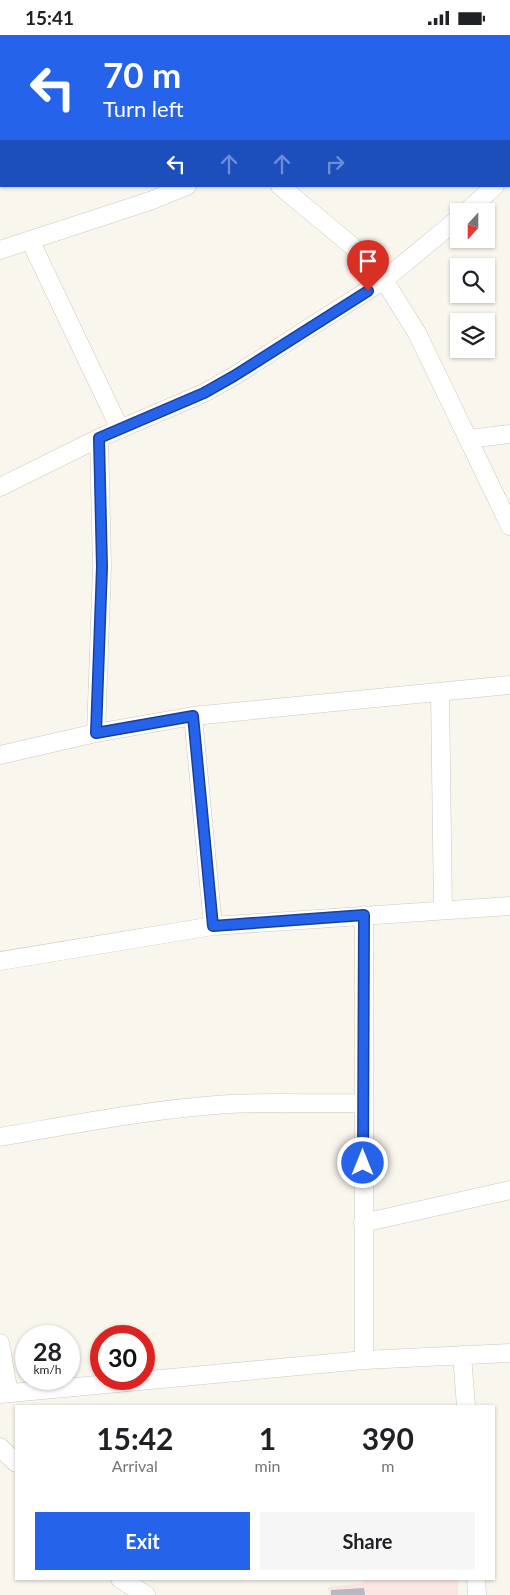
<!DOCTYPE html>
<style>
body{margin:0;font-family:Lato,sans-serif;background:#f6f6f6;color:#202124;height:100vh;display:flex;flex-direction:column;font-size:19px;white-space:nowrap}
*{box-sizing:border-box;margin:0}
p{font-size:16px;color:#757577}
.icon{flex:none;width:28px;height:28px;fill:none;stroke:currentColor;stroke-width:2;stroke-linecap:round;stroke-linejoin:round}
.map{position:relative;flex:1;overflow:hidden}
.sheet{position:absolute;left:15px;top:1370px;width:480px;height:175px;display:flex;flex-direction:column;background:#fff;border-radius:0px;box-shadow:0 1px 4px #0004}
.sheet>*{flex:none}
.hud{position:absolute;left:0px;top:0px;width:510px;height:152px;box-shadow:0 1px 4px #0004;background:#2563eb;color:#fff;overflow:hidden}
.needle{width:32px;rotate:201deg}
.controls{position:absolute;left:450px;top:168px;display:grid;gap:10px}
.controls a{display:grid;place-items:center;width:45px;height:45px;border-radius:0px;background:#fff;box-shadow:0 1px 4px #0004;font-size:25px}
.speed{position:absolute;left:15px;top:1290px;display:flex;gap:10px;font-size:25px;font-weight:700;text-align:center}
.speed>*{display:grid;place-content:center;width:65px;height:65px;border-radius:50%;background:#fff;box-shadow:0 1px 4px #0004;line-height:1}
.speed small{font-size:12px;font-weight:400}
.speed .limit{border:8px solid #d22;background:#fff;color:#111}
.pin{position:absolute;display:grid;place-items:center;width:42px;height:42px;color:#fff;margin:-51px -21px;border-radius:50% 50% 50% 0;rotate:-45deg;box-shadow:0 0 5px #0007}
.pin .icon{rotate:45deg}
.me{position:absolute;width:55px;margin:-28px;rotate:0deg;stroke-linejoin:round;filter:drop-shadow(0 0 4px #0008)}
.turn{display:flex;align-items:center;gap:18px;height:105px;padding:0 20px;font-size:22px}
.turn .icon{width:65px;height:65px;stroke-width:2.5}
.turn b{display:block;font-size:35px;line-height:42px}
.lanes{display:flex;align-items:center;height:48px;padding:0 20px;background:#0003;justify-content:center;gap:25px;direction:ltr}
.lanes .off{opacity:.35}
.eta{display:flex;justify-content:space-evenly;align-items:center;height:85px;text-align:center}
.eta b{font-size:30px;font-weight:700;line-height:35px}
.action{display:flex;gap:10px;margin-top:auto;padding:10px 20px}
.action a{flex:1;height:58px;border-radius:0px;background:#2563eb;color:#fff;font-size:20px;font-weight:700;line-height:58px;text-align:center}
.action a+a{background:#f6f6f6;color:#202124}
.status{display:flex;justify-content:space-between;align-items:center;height:35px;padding:0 25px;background:#fff;direction:ltr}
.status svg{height:14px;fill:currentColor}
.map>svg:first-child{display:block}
.education{fill:#fce6e4}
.building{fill:#b8b8c0}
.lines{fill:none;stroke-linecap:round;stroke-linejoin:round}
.minor-casing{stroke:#cbc8c0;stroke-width:19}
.minor{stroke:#fff;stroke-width:18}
.route-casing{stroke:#184099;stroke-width:12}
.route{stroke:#2563eb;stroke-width:9}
</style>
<div class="status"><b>15:41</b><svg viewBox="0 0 49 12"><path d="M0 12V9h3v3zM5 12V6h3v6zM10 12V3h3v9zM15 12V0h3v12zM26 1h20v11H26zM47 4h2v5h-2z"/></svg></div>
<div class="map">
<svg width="510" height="1560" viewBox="0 0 510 1560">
<rect width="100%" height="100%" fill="#f8f6ed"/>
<!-- education -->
<path class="education" d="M363,1544H458V1560H329L328,1552L363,1548Z"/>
<!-- building -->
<path class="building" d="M364,1553L365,1560H331V1555Z"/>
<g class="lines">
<!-- minor casing -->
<g class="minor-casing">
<path id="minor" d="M96,0L97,1
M503,0L504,1
M214,1L215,0
M509,139L510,138
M280,151L351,210L384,245L417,298L510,491
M467,176L495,151
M30,205L120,394
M0,215L150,166L187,151
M469,404L510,399
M0,452L99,403L204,358L234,341L384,245L459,183
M440,657L443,875
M193,681L213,891
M96,698L102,532L99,403
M0,720L96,698L193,681L510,650
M0,926L213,891L510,871
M0,1102C76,1089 152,1074 229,1069C274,1067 318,1069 363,1068
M363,1188L510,1155
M0,1308L9,1358
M462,1320L466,1371
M364,1325V880
M0,1359L364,1325L510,1318
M0,1412L16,1428
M120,1544L146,1560
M476,1544L477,1560"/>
</g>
<!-- minor -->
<use href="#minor" class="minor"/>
</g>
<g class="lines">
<!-- route casing -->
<g class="route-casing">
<path id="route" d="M363,1128L364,880L213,891L193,681L96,698L102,532L99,403L204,358L234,341L368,256"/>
</g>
<!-- route -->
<use href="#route" class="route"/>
</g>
</svg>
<div class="controls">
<a><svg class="needle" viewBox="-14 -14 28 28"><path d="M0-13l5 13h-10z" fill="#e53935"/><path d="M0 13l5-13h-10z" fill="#757577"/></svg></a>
<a><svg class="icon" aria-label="search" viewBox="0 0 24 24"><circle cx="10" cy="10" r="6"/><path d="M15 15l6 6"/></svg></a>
<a><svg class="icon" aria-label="layers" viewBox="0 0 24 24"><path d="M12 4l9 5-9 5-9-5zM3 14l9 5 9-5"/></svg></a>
</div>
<div class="speed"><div>28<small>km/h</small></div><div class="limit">30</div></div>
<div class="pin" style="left:368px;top:256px;background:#d93025"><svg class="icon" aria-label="arrive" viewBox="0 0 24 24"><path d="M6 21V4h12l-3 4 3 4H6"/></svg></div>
<svg class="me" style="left:363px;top:1128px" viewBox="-20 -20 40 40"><circle r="17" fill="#2563eb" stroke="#fff" stroke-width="3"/><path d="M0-11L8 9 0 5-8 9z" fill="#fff"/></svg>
<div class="hud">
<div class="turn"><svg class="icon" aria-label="left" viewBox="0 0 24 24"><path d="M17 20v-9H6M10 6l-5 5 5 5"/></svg><div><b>70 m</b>Turn left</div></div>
<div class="lanes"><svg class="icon" aria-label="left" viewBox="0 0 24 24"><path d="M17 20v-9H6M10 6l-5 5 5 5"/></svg><svg class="icon off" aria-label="ahead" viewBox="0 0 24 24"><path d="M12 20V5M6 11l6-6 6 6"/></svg><svg class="icon off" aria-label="ahead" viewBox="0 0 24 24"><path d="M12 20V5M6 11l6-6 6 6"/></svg><svg class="icon off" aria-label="right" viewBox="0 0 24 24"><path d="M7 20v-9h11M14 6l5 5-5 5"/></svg></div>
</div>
<section class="sheet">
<div class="eta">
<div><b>15:42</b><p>Arrival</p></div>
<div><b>1</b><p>min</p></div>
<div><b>390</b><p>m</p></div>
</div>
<div class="action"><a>Exit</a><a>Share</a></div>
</section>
</div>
